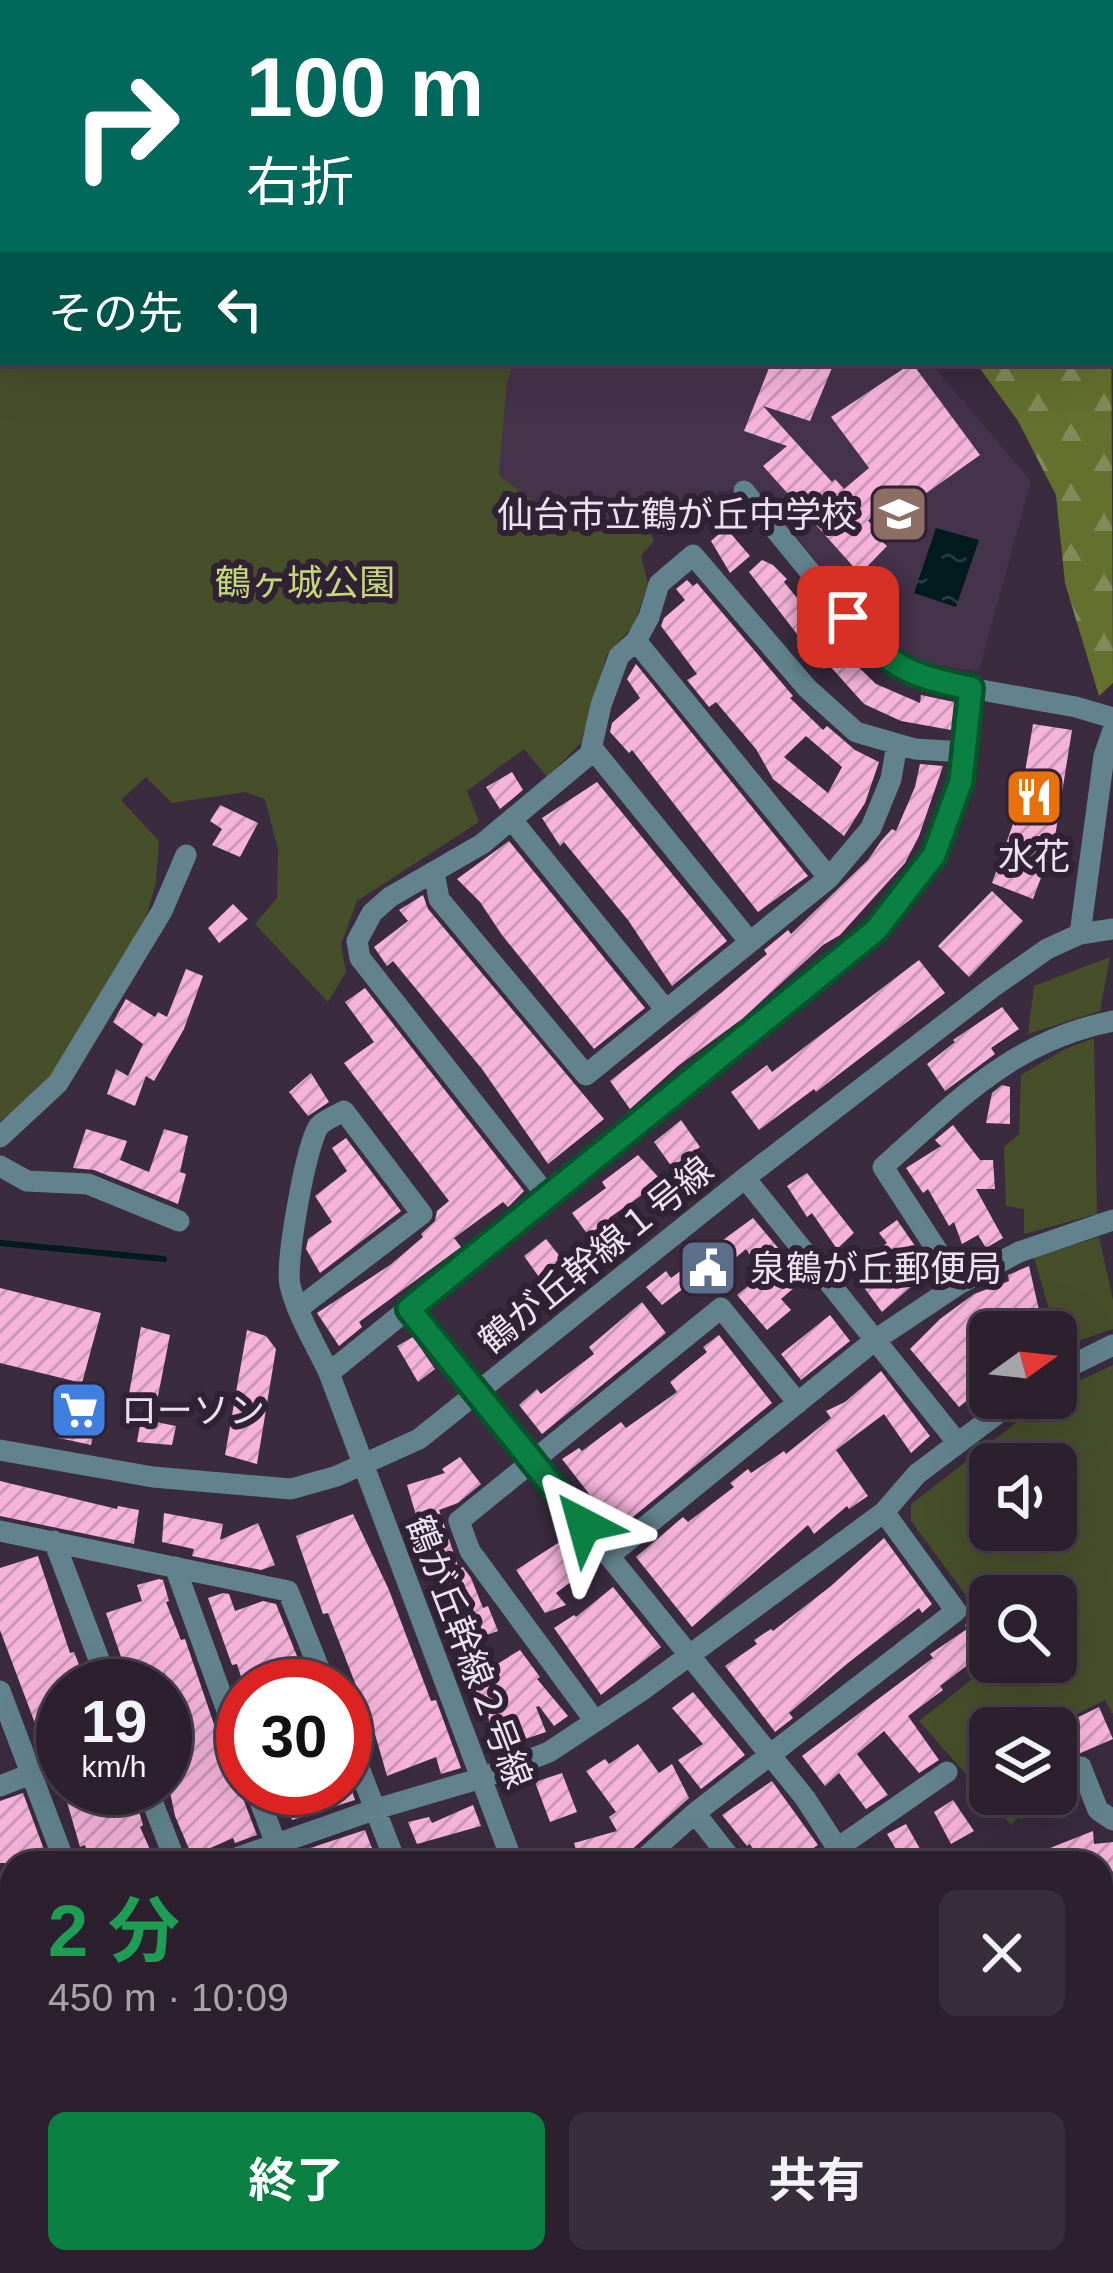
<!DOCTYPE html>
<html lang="ja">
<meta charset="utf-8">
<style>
body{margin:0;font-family:Arial,"Noto Sans JP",sans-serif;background:#382d3b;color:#f1f3f6;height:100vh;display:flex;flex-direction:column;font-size:45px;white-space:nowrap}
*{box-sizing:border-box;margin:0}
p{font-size:39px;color:#a6a3aa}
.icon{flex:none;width:66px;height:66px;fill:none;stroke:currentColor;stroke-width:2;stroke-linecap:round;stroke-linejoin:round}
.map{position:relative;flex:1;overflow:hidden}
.side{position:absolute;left:0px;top:1851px;width:1113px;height:423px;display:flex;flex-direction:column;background:#2c202f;border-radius:36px 36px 0 0;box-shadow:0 12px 48px #0002,0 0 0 3px #483e4b}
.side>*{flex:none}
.hud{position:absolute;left:0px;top:0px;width:1113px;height:366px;box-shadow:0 12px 48px #0002,0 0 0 3px #483e4b;background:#00695c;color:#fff;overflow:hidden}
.needle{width:78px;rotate:75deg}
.fabs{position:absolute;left:969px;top:1311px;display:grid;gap:24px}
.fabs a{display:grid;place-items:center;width:108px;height:108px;border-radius:18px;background:#2c202f;box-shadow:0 12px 48px #0002,0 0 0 3px #483e4b;font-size:60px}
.speed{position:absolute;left:36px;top:1659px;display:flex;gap:24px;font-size:60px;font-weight:700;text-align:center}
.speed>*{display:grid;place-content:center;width:156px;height:156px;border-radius:50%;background:#2c202f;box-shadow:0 12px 48px #0002,0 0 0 3px #483e4b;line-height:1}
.speed small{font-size:30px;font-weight:400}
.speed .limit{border:18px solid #d22;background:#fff;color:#111}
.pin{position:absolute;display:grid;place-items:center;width:102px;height:102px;color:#fff;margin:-51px;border-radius:24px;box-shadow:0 6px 18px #0006}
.me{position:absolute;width:132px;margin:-66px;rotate:321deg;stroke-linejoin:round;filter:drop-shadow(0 0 9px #0008)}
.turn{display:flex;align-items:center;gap:42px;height:252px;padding:0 48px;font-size:54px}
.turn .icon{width:156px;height:156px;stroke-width:2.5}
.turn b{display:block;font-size:84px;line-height:102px}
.then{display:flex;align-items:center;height:114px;padding:0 48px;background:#0003;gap:24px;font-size:45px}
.round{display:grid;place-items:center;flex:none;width:126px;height:126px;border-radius:18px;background:#382d3b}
.overview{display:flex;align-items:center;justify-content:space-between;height:204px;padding:0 48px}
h1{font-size:72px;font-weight:700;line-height:90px;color:#1e9e55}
.cta{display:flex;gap:24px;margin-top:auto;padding:24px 48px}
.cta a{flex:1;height:138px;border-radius:18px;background:#0b8043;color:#fff;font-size:48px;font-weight:700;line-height:138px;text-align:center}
.cta a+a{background:#382d3b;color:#f1f3f6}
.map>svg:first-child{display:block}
.built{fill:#45324b}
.forest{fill:url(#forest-firs)}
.green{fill:#464e2a;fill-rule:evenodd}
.water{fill:url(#water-ripples)}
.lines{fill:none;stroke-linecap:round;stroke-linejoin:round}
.stream{stroke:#001a1d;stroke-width:6}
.building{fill:url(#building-hatch);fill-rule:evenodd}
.minor{stroke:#62838e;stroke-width:21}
.route-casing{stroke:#07532c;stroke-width:30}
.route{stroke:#0b8043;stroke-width:21}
.labels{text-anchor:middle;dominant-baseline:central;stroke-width:12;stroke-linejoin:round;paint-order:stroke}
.poi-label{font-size:36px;fill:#ece2ef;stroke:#302134;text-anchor:start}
.park-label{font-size:36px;fill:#c4d779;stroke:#302134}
.street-label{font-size:36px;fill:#ece2ef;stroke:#302134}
</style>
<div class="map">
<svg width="1113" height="2273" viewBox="0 0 1113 2273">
<defs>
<pattern id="forest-firs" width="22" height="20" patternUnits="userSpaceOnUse" patternTransform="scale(3)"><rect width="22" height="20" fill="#64702e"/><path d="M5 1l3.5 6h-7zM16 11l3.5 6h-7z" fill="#828b57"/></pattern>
<pattern id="water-ripples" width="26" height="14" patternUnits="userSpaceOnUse" patternTransform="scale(3)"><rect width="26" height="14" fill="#001a1d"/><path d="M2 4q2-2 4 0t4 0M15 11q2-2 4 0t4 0" fill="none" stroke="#253b3e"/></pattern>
<pattern id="building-hatch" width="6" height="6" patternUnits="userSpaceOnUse" patternTransform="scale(3)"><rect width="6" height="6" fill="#f6b3da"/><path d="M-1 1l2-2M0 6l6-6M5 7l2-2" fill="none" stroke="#ca97b6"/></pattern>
</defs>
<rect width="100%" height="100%" fill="#3a2b3f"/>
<!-- built -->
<path class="built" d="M514,363H931L1031,481L979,671L931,665L878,637L753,484L697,499L639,533L574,531L499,475L507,383Z"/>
<!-- forest -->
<path class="forest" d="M1110,108L1113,683L1099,696L1065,583L1056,495L1018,421L976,363H1110Z"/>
<!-- green -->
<path class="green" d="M0,0L402,3H3V363H514L507,383L499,475L574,531L638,533L648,528L654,541L641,556L648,584L634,625L607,654L581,743L547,777L524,749L467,791L479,822L357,901L341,945L346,972L328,1002L255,924L277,898L278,849L265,799L245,792L172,803L146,777L121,800L159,841L156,883L143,927L50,1084L0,1121Z
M1110,957L1100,1011L1028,1034L1034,986Z
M1094,1038L1097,1214L1024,1234V1209L1006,1206L1004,1147L1019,1134L1021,1075L1065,1049Z
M1099,1237L1113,1300V1329L1060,1347L1034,1257Z
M1113,1365V1714L1105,1700L1048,1728H990V1794L1039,1797L1011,1825L919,1721L994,1662H1056V1596H990V1610L984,1598L973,1605L911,1521V1504L1048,1398H1056L1057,1391ZM1056,1464V1530H990V1464Z"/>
<!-- water -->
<path class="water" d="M936,528L979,540L956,607L914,593Z"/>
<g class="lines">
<!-- stream -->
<path class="stream" d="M0,1243L164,1259"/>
</g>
<!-- building -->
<path class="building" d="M771,363H834L810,421L763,406L832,482L835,479L844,489L869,468L831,417L912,363L980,455L901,511L889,494L868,521L875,527L871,532L887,546L860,574L763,466L787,446L744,431Z
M726,528L750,556L730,573L711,541Z
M762,560L773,565L787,579L784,582L816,621L813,623L876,684L920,703L921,695L954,702L951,730L901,721L864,704L829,665L824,669L749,572Z
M687,580L693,586L697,583L793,696L790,698L823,730L827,726L855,750L879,762L865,803L844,836L773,779L756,749L716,702L709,707L687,680L697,674L661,626L664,618L685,600L676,589ZM806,736L842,767L828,793L784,757Z
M636,664L808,876L758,912L632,750L629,753L610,732L612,723L640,698L627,679Z
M1033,724L1072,730L1054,843L1033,899L992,883L1013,824L1016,826Z
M920,764L943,766L919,836L905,863L840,935L823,945L742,1019L678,1066L630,1109L610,1081L721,993L767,954L764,950L788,930L791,934L868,860L881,841L892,829L896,831L915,787Z
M512,772L523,790L500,809L486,787Z
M597,782L727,941L672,986L628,920L564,842L560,846L542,818Z
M220,805L258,823L240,857L212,845L222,829L210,821Z
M509,841L645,1008L594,1049L502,935L480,902L457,879Z
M992,891L1023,921L969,977L938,946Z
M423,895L428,909L604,1119L548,1164L482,1069L393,961L387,966L374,947L408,921L399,910Z
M233,904L248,919L219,943L208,928Z
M919,960L945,993L816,1092L814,1089L759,1130L731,1092L767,1065L772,1072Z
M186,969L203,976L184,1029L154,1081L146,1076L135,1106L107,1094L116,1069L128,1076L143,1044L113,1022L126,999L155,1017L158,1012L167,1017Z
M365,988L524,1191L508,1207L503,1202L454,1238L461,1247L359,1322L362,1327L339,1346L317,1313L390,1265L423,1237L421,1234L435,1221L437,1211L449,1201L344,1063L374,1042L345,1002Z
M1002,1007L1019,1029L991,1048L995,1054L945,1091L927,1064L955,1042L953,1040Z
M311,1073L329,1102L308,1116L289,1092Z
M1002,1085L1010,1087V1124L986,1123L992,1093Z
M681,1120L700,1147L672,1167L654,1142Z
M953,1125L980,1160H993L995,1189H976L1003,1238L986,1248L978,1235L962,1244L954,1222L949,1226L928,1189L923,1193L906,1168L941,1146L935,1140Z
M86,1129L127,1141L120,1160L149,1172L164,1129L188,1136L180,1172L186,1174L178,1204L94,1170L73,1168Z
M346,1138L401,1211L320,1273L306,1249L308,1239L332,1222L315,1196L347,1171L332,1148Z
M638,1155L662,1181L609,1218L624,1238L602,1254L572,1213L606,1188L602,1182Z
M807,1173L854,1233L837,1249L812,1213L807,1217L787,1186Z
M753,1218L804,1279L781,1299L791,1310L767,1330L737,1295L763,1274L746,1249L703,1285L697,1278L662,1305L646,1287L666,1271L671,1278Z
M897,1220L936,1276L916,1288L914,1284L882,1312L852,1271L887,1243L879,1233Z
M546,1239L574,1274L549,1291L524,1256Z
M1029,1266L1044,1332H1023L1019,1317L982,1336L990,1345V1382L959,1407L910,1349L940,1319L974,1294L1009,1281L1008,1275Z
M0,1288L101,1313L82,1383L0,1363Z
M642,1302L666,1333L542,1434L519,1405L537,1389L541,1394L594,1354L589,1347Z
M830,1315L850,1341L801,1380L781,1354Z
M141,1327L170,1335L157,1401L129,1394Z
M247,1330L266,1336L276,1349L257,1464L225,1455Z
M719,1335L772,1403L617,1530L562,1459L579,1448L582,1451L621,1422L626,1428L677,1392L670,1382L707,1352L703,1347Z
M413,1337L435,1369L418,1382L397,1346Z
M881,1371L930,1436L911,1453L884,1414L836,1450L868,1496L849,1509L847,1506L814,1534L808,1525L692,1627L636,1557L683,1517L688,1522L734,1487L730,1483L748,1469L751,1473L784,1451L786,1454L831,1418L826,1411L845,1402Z
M73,1386L101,1394L91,1445L59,1438Z
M141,1419L176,1426L172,1445L137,1442Z
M460,1457L481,1484L458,1503L439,1510L459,1569L463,1567L471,1578L483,1608L488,1606L498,1631L470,1641L455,1603L452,1604L439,1558L430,1562L407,1485L445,1473L442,1469Z
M0,1481L117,1509L118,1506L139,1510L134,1544L0,1516Z
M164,1513L223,1524L220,1540L258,1523L275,1565L261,1570L192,1556L194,1549L162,1542Z
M353,1514L389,1590L431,1701L436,1700L461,1768L441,1774L436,1757L387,1776L365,1699L362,1701L328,1613L323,1614L296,1536Z
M572,1534L596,1563L556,1593L566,1605L545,1613L516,1570Z
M884,1538L932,1604L922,1613L919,1608L848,1663L789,1713L793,1718L775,1732L725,1666L757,1644L754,1640L771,1629L773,1631L831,1586Z
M38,1556L70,1653L74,1652L85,1680L49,1694L63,1733V1787L59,1788L40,1724L36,1726L0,1630V1568Z
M159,1579L163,1580L169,1601L166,1602L181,1640L185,1639L219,1739L230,1766L238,1769L241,1793L257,1835L235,1843L233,1838L192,1856L175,1816L165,1768V1673L131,1686L106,1613L142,1601L137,1585Z
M613,1587L661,1647L601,1695L554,1628L574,1615L576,1617Z
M223,1593L229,1594L235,1611L263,1601L276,1604L309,1686H244L237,1664L232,1665L208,1598Z
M984,1611L990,1621V1648L940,1686L943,1690L908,1716L939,1760L919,1773L884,1731L857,1754L888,1795L866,1809L839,1773L825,1786L802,1756L933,1658L930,1654L967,1629L965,1625Z
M520,1650L540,1677L537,1679L568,1716L554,1726L539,1706L536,1707L546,1732L498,1748L483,1701L475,1703L463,1662L484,1656L489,1669Z
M693,1692L745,1755L701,1789L678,1760L703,1744L672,1708Z
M1099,1707L1113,1739L1069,1758L1056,1741V1728Z
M638,1744L659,1773L672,1764L689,1798L627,1854L603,1863H580L574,1843L617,1831L609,1817L616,1812L586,1771L605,1759L609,1764Z
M562,1773L577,1812L550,1822L535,1782Z
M772,1781L818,1845L791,1863H761L750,1844L747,1846L722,1815Z
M63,1788H132L143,1825L140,1827L156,1863H91L85,1845L80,1847Z
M282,1788H351L355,1800L292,1820Z
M23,1793L49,1863H0V1801Z
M953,1800L974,1831L951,1844L934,1812Z
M473,1805L481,1826L417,1844L408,1822L429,1817L432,1823Z
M906,1824L928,1863H904L887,1834Z
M365,1830L375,1856L352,1863H305L301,1851Z
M1093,1831L1094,1844L1113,1842V1879L1103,1882L1101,1863H1050L1045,1850Z"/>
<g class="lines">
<!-- minor -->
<path class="minor" d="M72,0L76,3
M744,491L873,649L920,679L1076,707L1113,718
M636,641L829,878
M592,748L750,942
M512,820L666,1010
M434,872L439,899L586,1075L829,878L871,828L891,779L897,744
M1080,934L1104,756L1113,730
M0,1137L58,1083L162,911L186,855
M0,1166L27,1181L88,1184L179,1221
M745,1178L957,1442
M548,1197L360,958L357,941L372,913L390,897L482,844L590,754L601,705L619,656L636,641L649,617L659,584L693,555L807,688L856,732L915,749L964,752
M959,1284L1019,1252L1113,1220
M299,1308L422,1214L344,1111C337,1115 324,1120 319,1126C306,1144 285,1263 290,1285C297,1315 316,1345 329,1373L513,1863
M409,1309L805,1798L847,1863
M329,1373L876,930L934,855L960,781L971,688
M1056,1373L1113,1345
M0,1450L153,1477L291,1489L337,1476L419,1439L745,1178L993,987L1047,949L1080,934L1113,929
M0,1531L288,1591L326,1686
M54,1541L109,1686
M609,1556L875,1340L959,1284L883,1167C957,1101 1012,1041 1113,1021
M175,1567L243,1755
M0,1691L65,1863
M595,1721L470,1551L459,1521L721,1308L798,1403
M345,1732L396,1863
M1081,1767L1098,1810L1113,1820
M0,1786L31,1774
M147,1788L176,1863
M255,1788L283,1863
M695,1813L956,1611L884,1512
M839,1847L947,1772
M222,1863L376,1809L482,1778L549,1752L641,1691L884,1512L917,1474L1018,1398
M639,1863L695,1813L734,1863
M1101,1898L1113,1894
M0,1986L12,2016
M1101,2014L1113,2010
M1101,2116L1113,2112
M0,2137L12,2132
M1101,2236L1113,2232
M107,2262L111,2273
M220,2262L224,2273
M332,2262L338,2273
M450,2262L457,2273
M578,2262L589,2273
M739,2262L765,2273
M649,2273L659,2262
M988,2273L1021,2262"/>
</g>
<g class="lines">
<!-- route casing -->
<g class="route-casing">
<path id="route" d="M584,1525L409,1309L876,930L934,855L961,781L971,688C911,677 887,666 848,617"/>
</g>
<!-- route -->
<use href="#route" class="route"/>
</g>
<!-- icons -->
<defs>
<g id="school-square" transform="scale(3)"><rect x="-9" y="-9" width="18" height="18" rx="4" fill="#8d6e63" stroke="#302134"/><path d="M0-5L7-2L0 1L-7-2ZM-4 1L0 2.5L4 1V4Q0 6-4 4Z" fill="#fff"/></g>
<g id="restaurant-square" transform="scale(3)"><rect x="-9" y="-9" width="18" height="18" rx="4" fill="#e8710a" stroke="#302134"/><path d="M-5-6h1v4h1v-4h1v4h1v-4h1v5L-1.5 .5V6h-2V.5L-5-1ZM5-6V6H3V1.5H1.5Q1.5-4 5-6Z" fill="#fff"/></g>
<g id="civic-square" transform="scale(3)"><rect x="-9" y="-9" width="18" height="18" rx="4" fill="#5c6f8a" stroke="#302134"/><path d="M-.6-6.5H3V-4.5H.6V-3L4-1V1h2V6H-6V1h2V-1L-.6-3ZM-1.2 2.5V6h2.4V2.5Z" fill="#fff"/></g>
<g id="supermarket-square" transform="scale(3)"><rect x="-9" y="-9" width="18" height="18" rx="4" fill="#3f7fe0" stroke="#302134"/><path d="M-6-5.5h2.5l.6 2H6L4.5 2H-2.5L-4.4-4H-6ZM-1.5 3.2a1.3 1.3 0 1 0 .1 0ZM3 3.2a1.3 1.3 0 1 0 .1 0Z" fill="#fff"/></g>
</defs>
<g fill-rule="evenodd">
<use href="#school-square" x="899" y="514"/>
<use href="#restaurant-square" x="1034" y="797"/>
<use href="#civic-square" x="708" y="1268"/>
<use href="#supermarket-square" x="79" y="1410"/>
</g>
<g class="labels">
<!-- poi labels -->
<g class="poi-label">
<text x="857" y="514" text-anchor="end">仙台市立鶴が丘中学校</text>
<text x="1034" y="856" text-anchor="middle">水花</text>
<text x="750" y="1268">泉鶴が丘郵便局</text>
<text x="121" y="1410">ローソン</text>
</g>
<!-- park labels -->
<g class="park-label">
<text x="305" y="582">鶴ヶ城公園</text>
</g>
<!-- street labels -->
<g class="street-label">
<text transform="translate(596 1255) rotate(-39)">鶴が丘幹線１号線</text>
<text transform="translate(469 1652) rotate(69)">鶴が丘幹線２号線</text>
</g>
</g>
</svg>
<div class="fabs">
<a><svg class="needle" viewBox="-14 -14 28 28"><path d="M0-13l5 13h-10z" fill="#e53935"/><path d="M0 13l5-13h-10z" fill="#a6a3aa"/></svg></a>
<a><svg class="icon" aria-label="sound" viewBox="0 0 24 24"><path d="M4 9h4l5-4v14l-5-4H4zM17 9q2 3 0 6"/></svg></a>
<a><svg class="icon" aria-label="search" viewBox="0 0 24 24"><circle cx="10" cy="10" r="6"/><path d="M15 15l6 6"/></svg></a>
<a><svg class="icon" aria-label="layers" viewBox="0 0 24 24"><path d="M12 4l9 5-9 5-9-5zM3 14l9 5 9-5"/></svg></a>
</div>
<div class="speed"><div>19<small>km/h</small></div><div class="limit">30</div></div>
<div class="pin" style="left:848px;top:617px;background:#d93025"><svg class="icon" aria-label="arrive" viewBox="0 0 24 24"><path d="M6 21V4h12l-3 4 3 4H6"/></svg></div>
<svg class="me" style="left:584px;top:1525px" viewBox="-20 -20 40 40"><path d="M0-17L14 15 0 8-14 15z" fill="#0b8043" stroke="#fff" stroke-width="4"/></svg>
<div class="hud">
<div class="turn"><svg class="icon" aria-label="right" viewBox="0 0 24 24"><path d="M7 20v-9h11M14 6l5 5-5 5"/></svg><div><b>100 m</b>右折</div></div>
<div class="then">その先<svg class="icon" aria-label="left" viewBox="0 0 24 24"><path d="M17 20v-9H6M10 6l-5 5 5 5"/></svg></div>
</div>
<section class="side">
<div class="overview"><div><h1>2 分</h1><p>450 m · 10:09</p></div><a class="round"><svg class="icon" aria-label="close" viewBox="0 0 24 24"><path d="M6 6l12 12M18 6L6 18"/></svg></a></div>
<div class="cta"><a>終了</a><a>共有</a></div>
</section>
</div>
